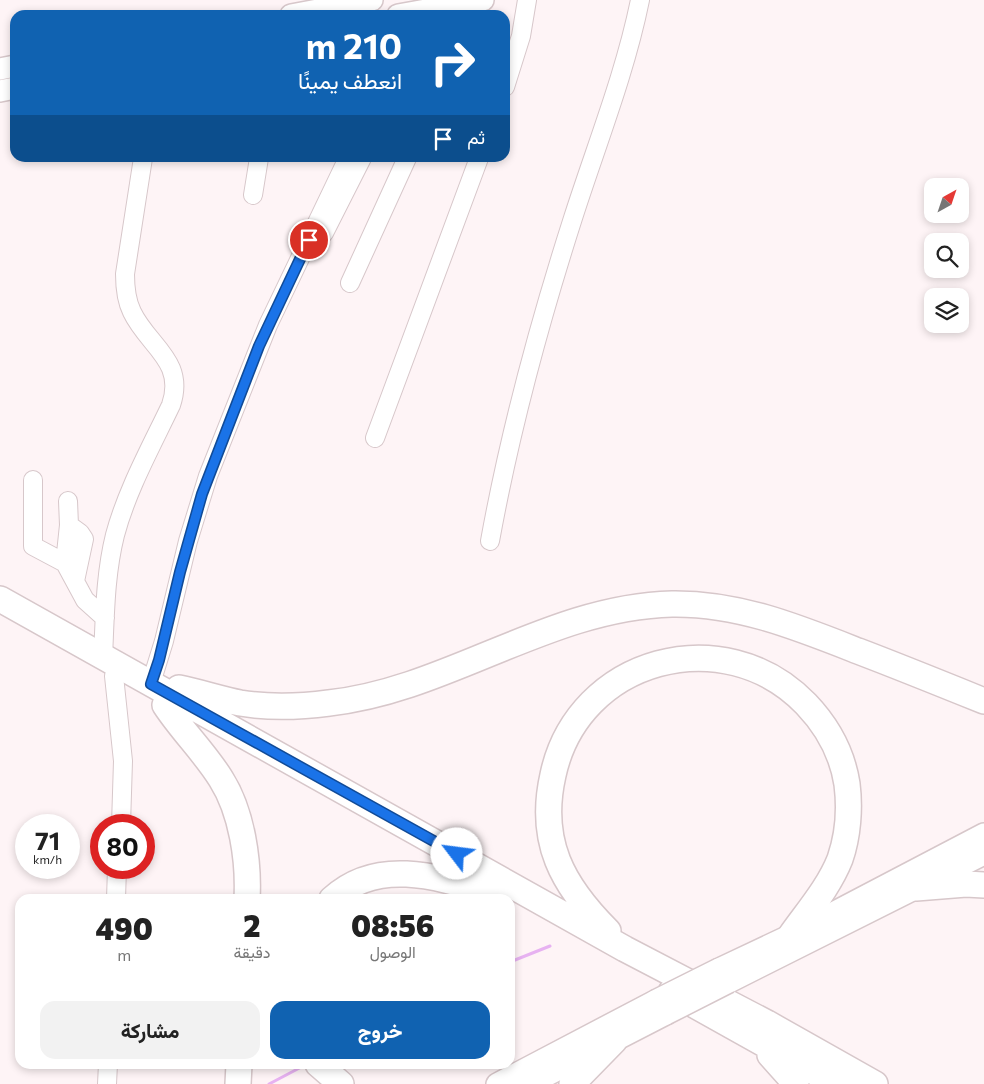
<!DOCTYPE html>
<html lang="ar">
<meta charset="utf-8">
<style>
body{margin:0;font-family:Commissioner,Vazirmatn,sans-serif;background:#f2f2f2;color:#222;direction:rtl;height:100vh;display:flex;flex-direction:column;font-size:19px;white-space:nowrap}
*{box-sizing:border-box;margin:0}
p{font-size:16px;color:#767676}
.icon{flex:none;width:28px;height:28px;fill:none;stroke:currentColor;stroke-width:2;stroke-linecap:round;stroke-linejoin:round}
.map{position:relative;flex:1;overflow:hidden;direction:ltr}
.panel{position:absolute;left:15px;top:894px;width:500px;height:175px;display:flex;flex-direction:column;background:#fff;border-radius:15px;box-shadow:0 2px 8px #0003;direction:rtl}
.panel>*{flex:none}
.banner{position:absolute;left:10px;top:10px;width:500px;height:152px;border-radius:15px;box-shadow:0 2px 8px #0003;direction:rtl;background:#1062b1;color:#fff;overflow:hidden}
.needle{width:32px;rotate:40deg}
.buttons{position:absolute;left:924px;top:178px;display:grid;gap:10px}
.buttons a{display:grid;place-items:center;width:45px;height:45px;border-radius:10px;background:#fff;box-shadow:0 2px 8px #0003;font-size:25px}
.speed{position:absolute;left:15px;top:814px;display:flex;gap:10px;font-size:25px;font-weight:700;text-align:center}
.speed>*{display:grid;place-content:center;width:65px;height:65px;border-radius:50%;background:#fff;box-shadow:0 2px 8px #0003;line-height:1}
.speed small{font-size:12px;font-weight:400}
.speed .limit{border:8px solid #d22;background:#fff;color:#111}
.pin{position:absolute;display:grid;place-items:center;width:42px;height:42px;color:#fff;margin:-21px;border:2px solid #fff;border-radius:50%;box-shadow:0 1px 5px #0007}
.me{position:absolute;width:55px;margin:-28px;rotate:300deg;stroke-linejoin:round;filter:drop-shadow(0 0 4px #0008)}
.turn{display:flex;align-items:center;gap:18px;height:105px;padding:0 25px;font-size:22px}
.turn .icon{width:65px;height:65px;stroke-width:2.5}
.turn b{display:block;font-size:35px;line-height:42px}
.then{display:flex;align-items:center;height:48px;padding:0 25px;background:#0003;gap:10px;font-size:19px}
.eta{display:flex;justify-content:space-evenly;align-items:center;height:85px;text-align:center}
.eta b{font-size:30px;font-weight:800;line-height:35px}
.cta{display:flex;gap:10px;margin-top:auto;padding:10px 25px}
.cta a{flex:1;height:58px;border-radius:15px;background:#1062b1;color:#fff;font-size:20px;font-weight:800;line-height:58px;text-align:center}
.cta a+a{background:#f2f2f2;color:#222}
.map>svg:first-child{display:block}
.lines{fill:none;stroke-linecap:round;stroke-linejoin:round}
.stream{stroke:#e7b2f1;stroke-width:3}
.minor-casing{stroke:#d7c7ca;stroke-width:20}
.major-casing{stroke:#d7c7ca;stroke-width:24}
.highway-casing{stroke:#d7c7ca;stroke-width:28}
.minor{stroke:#fff;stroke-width:18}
.major{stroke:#fff;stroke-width:21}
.highway{stroke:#fff;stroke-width:25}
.major-bridge-casing{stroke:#d7c7ca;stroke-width:24;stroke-linecap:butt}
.major-bridge{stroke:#fff;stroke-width:21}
.route-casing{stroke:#114b97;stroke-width:12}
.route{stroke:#1a73e8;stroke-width:9}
</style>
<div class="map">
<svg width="984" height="1084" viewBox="0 0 984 1084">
<rect width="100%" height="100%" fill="#fef4f6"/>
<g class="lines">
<!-- stream -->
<path class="stream" d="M510,962L550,946
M269,1084L307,1064"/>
<!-- minor casing -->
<g class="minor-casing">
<path id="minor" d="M505,87L521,36L527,0
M253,195L259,158
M324,233L362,158
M350,283L407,158
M375,438L479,158
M33,480V546L65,563L85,600L105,618
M69,525L80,533L84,539L75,581
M490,541C510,431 539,324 573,218C596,146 625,74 640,0
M65,563L69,525L68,501
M103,657C105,616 105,575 115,535C127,490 151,447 171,405C186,361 148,346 132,312C126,300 125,287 125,274L143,158
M114,676L123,761L121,825
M151,683L164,641L188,541L208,476L268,325L348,158
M116,899L117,868
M107,1084L108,1064"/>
</g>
<!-- major casing -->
<g class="major-casing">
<path id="major" d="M291,15L372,0
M398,15L483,0
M0,69L15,66
M0,91L15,88
M719,969L791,935L984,834
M729,982L984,854
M497,1084L655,1001
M530,1084L666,1014"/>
</g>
<!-- highway casing -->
<g class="highway-casing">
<path id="highway" d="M0,599L625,949L767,1023L875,1084
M179,688C199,692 220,699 240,703C269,708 299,707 329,703C448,690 549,607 672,604C738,603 797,627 858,651C900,667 942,684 984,701
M165,705C182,731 205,753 221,779C242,812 249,861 247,899
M916,888L966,884L984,885
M332,899C380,855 444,879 498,895
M608,931C562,885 538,841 553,775C578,658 724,619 806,704C828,727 842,752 847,784C850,808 848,836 840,859C829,887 808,911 791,935
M671,992L836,1084
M770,1055L796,1084
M318,1064L341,1084
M238,1084L239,1064
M572,1084L614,1041"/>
</g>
<!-- minor -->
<use href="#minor" class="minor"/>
<!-- major -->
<use href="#major" class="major"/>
<!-- highway -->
<use href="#highway" class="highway"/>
<!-- major-bridge casing -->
<g class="major-bridge-casing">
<path id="major-bridge" d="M655,1001L719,969
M666,1014L729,982"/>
</g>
<!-- major-bridge -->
<use href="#major-bridge" class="major-bridge"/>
</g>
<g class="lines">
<!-- route casing -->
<g class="route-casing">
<path id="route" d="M309,240L259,346L202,494L180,572L159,660L151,684L457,854"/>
</g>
<!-- route -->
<use href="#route" class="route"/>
</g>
</svg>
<div class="buttons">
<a><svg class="needle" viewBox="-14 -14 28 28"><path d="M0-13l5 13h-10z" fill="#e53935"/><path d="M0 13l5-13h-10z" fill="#767676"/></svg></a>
<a><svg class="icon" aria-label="search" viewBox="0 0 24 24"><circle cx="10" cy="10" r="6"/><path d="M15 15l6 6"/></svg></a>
<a><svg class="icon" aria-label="layers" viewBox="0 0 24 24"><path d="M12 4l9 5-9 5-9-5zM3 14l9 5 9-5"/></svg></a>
</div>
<div class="speed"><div>71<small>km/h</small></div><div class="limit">80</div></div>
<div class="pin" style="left:309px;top:240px;background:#d93025"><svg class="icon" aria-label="arrive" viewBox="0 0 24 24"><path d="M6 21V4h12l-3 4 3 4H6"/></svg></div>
<svg class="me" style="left:457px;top:854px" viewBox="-20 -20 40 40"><circle r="19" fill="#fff"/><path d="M0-13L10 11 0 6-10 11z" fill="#1a73e8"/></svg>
<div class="banner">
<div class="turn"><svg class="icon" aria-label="right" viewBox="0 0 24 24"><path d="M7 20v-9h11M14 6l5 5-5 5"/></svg><div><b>210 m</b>انعطف يمينًا</div></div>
<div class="then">ثم<svg class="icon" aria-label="arrive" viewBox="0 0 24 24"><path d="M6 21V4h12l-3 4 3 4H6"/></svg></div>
</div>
<section class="panel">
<div class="eta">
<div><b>08:56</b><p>الوصول</p></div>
<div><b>2</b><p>دقيقة</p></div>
<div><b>490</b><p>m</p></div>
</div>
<div class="cta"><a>خروج</a><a>مشاركة</a></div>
</section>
</div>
